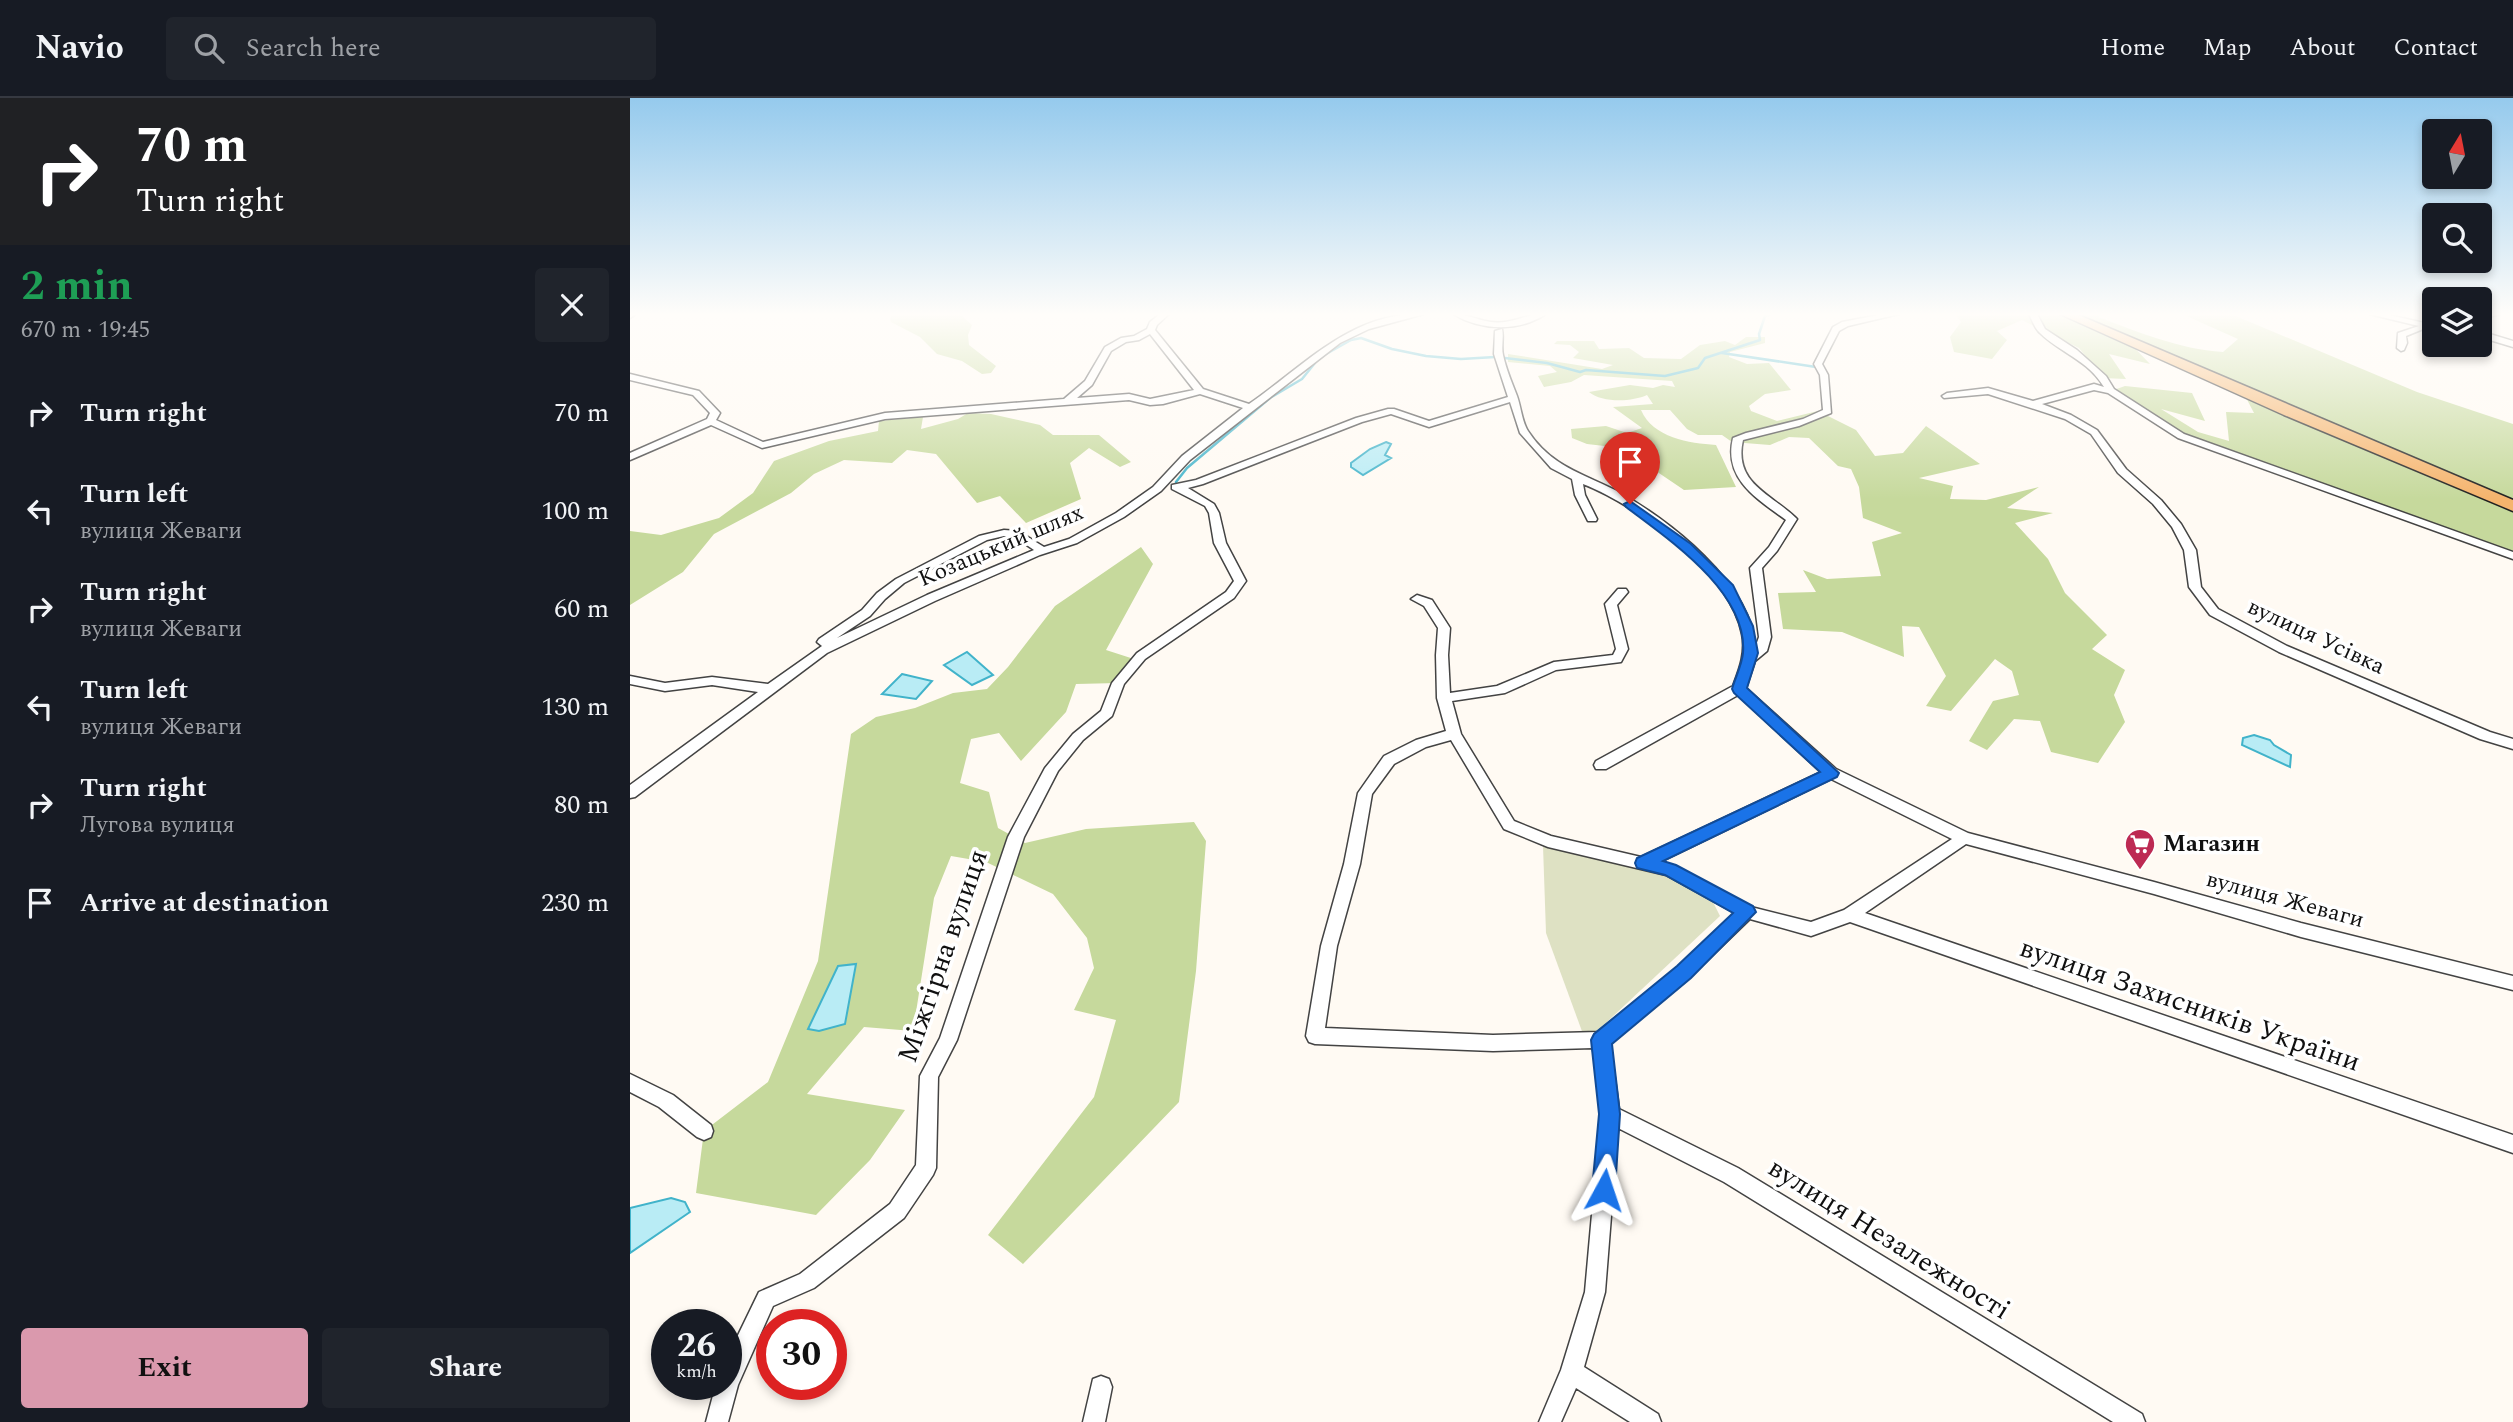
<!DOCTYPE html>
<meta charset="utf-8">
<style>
body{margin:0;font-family:Spectral,serif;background:#20242c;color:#f1f3f6;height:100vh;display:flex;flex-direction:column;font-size:26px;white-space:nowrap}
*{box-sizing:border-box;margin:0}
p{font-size:23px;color:#9ea1a6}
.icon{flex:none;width:38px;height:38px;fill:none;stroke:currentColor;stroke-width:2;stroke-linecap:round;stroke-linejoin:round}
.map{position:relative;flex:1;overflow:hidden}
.drawer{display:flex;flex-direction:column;background:#171b24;width:630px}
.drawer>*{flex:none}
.hud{background:#202124;color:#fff;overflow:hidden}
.needle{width:46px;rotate:10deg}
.buttons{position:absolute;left:1792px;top:21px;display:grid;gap:14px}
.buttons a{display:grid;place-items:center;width:70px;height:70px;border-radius:7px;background:#171b24;box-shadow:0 4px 10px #0003;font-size:35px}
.speed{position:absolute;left:21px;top:1211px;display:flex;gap:14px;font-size:35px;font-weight:700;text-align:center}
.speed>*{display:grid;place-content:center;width:91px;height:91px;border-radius:50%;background:#171b24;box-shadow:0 4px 10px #0003;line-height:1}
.speed small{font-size:18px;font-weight:400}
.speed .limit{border:10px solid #d22;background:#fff;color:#111}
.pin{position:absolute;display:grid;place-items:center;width:60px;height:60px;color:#fff;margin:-72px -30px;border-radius:50% 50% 50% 0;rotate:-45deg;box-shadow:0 0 7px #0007}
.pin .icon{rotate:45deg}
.me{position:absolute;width:77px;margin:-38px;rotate:5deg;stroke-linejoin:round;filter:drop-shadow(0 0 5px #0008)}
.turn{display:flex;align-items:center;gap:24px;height:147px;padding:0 21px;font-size:32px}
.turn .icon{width:91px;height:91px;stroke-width:2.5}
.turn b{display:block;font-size:49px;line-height:60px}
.round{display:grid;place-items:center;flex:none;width:74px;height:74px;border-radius:7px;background:#20242c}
.headline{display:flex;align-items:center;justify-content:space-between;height:119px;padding:0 21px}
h1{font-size:42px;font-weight:700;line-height:52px;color:#1e9e55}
.action{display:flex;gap:14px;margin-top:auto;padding:14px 21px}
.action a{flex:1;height:80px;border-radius:7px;background:#da99ad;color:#111;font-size:28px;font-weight:700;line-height:80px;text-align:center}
.action a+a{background:#20242c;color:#f1f3f6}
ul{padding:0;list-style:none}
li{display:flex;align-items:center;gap:21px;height:98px;padding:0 21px}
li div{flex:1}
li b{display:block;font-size:26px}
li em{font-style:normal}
header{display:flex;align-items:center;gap:42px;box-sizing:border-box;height:98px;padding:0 35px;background:#171b24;border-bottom:2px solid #363941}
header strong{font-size:33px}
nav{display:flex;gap:38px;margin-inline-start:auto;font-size:24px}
.search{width:490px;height:63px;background:#20242c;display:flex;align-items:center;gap:18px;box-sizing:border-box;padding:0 24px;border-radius:7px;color:#9ea1a6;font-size:26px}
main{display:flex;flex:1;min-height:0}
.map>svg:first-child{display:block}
.forest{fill:#c6d99c}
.cemetery{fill:#dee1c3}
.water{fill:#b9ecf5;stroke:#41b3ca;stroke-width:2}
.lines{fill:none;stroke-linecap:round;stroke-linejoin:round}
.stream{stroke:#41b3ca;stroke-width:2.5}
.street-casing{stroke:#434343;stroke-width:3}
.primary-casing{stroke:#212121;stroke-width:3}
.street{fill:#fff;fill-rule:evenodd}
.primary{fill:#f5b46d;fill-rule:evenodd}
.route{fill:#1a73e8;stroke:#114b97;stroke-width:2}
.labels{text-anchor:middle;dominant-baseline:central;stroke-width:7;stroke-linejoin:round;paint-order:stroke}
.street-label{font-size:23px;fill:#101010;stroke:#fff}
.poi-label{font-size:23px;font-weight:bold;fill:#101010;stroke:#fff;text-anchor:start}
.near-street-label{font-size:28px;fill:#101010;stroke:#fff}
</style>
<header>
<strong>Navio</strong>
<div class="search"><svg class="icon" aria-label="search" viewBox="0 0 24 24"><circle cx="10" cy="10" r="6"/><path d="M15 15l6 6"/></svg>Search here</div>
<nav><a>Home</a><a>Map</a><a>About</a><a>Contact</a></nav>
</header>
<main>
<section class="drawer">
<div class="hud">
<div class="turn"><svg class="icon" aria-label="right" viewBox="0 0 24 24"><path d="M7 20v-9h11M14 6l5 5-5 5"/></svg><div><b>70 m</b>Turn right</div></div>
</div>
<div class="headline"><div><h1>2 min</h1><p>670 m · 19:45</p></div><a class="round"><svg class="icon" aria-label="close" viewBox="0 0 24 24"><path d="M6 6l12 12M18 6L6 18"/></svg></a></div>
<ul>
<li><svg class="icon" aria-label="right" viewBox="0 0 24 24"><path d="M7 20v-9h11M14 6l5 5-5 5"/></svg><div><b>Turn right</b></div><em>70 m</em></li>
<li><svg class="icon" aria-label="left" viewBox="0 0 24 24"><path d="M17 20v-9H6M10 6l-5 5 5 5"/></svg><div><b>Turn left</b><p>вулиця Жеваги</p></div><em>100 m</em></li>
<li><svg class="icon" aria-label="right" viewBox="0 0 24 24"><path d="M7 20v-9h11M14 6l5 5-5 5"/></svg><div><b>Turn right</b><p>вулиця Жеваги</p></div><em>60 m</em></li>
<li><svg class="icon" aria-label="left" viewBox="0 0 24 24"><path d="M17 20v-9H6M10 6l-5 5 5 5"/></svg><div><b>Turn left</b><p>вулиця Жеваги</p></div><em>130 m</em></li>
<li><svg class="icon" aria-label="right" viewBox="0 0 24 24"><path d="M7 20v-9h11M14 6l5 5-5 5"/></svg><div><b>Turn right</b><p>Лугова вулиця</p></div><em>80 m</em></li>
<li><svg class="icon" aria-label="arrive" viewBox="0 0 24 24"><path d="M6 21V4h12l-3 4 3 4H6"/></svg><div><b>Arrive at destination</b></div><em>230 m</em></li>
</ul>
<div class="action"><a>Exit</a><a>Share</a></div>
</section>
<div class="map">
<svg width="1883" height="1324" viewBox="0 0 1883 1324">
<rect width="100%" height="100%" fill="#fffaf3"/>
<!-- forest -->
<path class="forest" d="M262,216H330L342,227L338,237L339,247L366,268L361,275L352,276L332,263L307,256L290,239L261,224L260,221Z
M1325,216H1474L1468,219C1509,234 1548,251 1593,254L1608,241L1552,216H1601L1787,294L1883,326V458L1551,338L1481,293L1495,288L1562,295L1575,323L1531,311L1568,334L1599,343L1596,314L1624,315L1611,290L1494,239L1520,266L1479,256L1496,281L1473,280L1449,250L1392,222L1367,233L1377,242L1362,261L1324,254L1320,239L1331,224Z
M1116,239H1135V245L1100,254L1099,259L1117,266L1139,265L1161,292L1135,296L1119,308L1121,313L1147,323L1188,313L1226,332L1245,358L1273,355L1296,328L1350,366L1289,380L1323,388L1320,401L1356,402L1409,389L1377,410L1423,415L1385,425L1418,461L1435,495L1477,537L1462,551L1495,572L1484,597L1495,624L1468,665L1421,654L1410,623L1384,621L1357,652L1339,643L1363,603L1389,597L1382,573L1365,561L1321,613L1296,608L1316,578L1289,529L1272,528L1274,559L1212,534L1153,531L1148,495L1186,494L1173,472L1197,481L1251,478L1242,444L1272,435L1233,420L1229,389L1221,371L1208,368L1179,340L1159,339L1140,347L1102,344L1092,337H1068L1057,331L1040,312H1011C1023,340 1059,345 1086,347L1106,389L1054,392L992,350L957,346L942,340L941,331L976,328L997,335L1012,330L983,309L1023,306L1017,297C1002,304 972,305 959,294L1000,287L1023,290L1033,287L1045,289L1042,283L954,277L941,284L914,289L908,278L927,274L920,268L878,264V256L972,271L983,267L943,260L949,254L940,247L924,246L927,243H964L969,251L999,250L1014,260L1051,261L1070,247L1095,243L1105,247Z
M338,315L361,316L410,327L423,337H469L501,364L490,369L459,350L440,365L451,401L396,425L370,398L347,405L306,356L277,352L262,365L214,362L184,376L161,395L84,436L53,474L0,507V433L31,437L89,420L123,395L144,363L199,343L248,333L249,323L293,319L291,331L328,321Z
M511,449L523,466L476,552L507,562L488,585L446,586L436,614L391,663L369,635L341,641L330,685L359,694L368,730L395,745L456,731L564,724L576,743L566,873L549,1004L393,1166L358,1137L464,999L486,922L444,912L464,870L457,840L423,796L356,764L321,758L304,800L283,933L234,929L177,996L275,1012L240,1062L186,1117L66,1095L74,1033L138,984L188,863L221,636L246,619L285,610L323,595L357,591L378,569L425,508Z"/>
<!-- cemetery -->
<path class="cemetery" d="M913,748L982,759L1034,776L1080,798L1090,818L964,936H953L916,835Z"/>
<!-- water -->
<path class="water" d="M756,344L761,346L755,357L761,360L733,377L721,369V365L740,351Z
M337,554L363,577L342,587L314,567Z
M272,576L302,583L286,601L252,596Z
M1624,637L1640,642L1644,647L1661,657L1660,669L1612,647L1613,640Z
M226,866L215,926L189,933L178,931L208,868Z
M41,1100L55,1104L60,1114L0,1155V1110Z"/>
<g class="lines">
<!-- stream -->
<path class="stream" d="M1092,255L1186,269
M875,260L917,265L950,274L956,272L1035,278L1068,270L1075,260L1130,242L1129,236L1135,218L1141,216
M546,384L557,370L640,300L672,281L689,260L721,242L731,240L762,251L796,258L831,261L865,259"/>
<!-- street casing -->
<g class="street-casing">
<path id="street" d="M0,216H6L0,220Z
M530,216H539L527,227L525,232L573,291L619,306C674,268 722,213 794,216L739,231L710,245L560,362L531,393L494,419L447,445L410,457L305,503L197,555L5,699L0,700V687L128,594L82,587L35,593L0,586V578L35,585L82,579L138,586L192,548L187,544L189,541L232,512L247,495L266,481L349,438L374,432L388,433L414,449L439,441L486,415L523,389L552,358L613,310L570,296L533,306L520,307L499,302L255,321L132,350L81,327L0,362V355L77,321L80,315L63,297L0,282V276L69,293L90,315L86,322L133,344L255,315L434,301L455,283L475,249L491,240L504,238L517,231L520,224ZM520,236L564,292L520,301L499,296L447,300L462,287L481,253L496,244L509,242ZM374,438L385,439L404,452L297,497L207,540L240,518L255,501L274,485L357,442Z
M823,216C837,216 847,222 861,224C881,227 897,215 916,216C889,234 851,233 823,216Z
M1254,216H1269L1218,228L1209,233L1192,266L1198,277L1201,315L1169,328L1113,342C1103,386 1142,396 1167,421L1147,453L1132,470L1141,539L1137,553L1125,563L1116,590L1206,671L1338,735L1524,784L1671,825L1883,878V892L1671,839L1524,796L1336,746L1235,815L1883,1037V1055L1220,824L1181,838L1120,821L1060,879L980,945L989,1011L1108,1070L1512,1316L1515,1324H1483L1094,1084L988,1030L975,1194L954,1269L1028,1316L1031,1324H1000L946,1290L931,1324H909L931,1272L955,1194L971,1016L963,950L863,953L685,946L679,944L676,938L691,848L714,766L728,695L754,658L786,642L816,633L807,600L806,557L808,530L794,508L781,501L787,497L802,502L820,530L818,557L820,595L867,588L924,564L983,557L986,551L975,506L988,491H996L998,494L987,507L998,551L991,564L926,572L875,595L822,603L831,636L884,723L921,738L1011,759L1191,674L1108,597L976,671H966L964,667L966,663L1103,588C1109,572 1116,555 1112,536C1100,475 1009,408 953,386L955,397L967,421L966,423H958L945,397L942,381L921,370L890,335L880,304L799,329L761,316L732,324L573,386L558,390L584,406L589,415L596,445L616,483L604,500L515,561L494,586L482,618L453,642L428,673L394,739L327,942L308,979L306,1070L303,1077L274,1120L184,1190L143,1208L108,1287L98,1324H76L86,1286H96V1262L129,1194L170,1176L260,1106L286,1067L290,978L310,940L378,739L415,670L443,636L471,613L482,585L507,555L596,494L604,483L584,445L579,415L575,408L542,391V387L566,382L726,320L758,311H764L799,323L878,299L864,256L865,233L872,231C874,239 871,249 873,257C876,271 882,285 887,298C891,309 892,324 898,333C921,368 951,375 985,392C1037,420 1123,486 1125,550L1129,539L1120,470L1139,449L1156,422C1127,401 1093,381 1103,340L1116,335L1173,321L1193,312L1190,277L1184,266L1203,229L1212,224ZM821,642L874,731L918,749L1036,777L1105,815L1048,869L968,934L863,937L695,930L707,848L730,766L742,696L764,666L796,649ZM1201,681L1322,741L1214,812L1181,824L1121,809L1045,768L1030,764Z
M1399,216H1407L1415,231L1447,252L1476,278L1484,291L1554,336L1883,454V461L1548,340L1478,295L1464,292L1412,306L1441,317L1467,332L1496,371L1531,402L1551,426L1566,452L1571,489L1588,511L1657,548L1860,634L1883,641V651L1850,641L1649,554L1580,517L1559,489L1554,452L1542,429L1523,406L1488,375L1461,336L1435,321L1358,296L1314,300L1312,298L1317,295L1358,290L1403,303L1464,286L1474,289C1458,262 1429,254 1410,235C1405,231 1402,222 1399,216Z
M1739,216H1755L1803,227L1776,238L1777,245L1774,252L1771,253L1767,250L1768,235L1789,228Z
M1854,216H1871L1850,221V217Z
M1850,233L1883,243V249L1850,239Z
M0,976L43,997L81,1027L83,1033L81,1039L74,1042L67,1039L29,1009L0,994Z
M471,1278L479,1281L482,1289L475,1324H453L463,1281Z"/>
</g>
<!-- primary casing -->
<g class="primary-casing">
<path id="primary" d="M1430,216H1446L1883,402V413L1654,317Z"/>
</g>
<!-- street -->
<use href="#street" class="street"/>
<!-- primary -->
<use href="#primary" class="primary"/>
</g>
<!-- sky -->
<linearGradient id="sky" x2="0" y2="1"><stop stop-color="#95caed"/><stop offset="0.54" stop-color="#fffdfa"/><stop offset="1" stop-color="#fffdfa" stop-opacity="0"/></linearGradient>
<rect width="1883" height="401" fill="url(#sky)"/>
<!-- route -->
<path class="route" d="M1000,403L1061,446L1103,487L1123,528L1128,555L1117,590L1209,675L1207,679L1033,763L1046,767L1123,808L1126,814L1061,880L982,946L990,1016L985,1092L981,1100L974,1103L966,1100L962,1092L969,1016L961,942L964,936L1047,868L1103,815L1035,777L1007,770L1005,765L1007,760L1190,674L1104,595L1102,591C1105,580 1112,567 1113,555C1118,494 1038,441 996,409L994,406Z"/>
<!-- icons -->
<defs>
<g id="supermarket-pin" transform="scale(1.575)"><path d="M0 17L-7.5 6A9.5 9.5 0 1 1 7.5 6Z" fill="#bd2a53" stroke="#fff"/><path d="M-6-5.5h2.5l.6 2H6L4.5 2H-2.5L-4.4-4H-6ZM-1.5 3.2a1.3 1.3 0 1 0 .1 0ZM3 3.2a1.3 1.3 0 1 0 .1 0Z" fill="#fff"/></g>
</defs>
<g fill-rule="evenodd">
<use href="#supermarket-pin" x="1510" y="746"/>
</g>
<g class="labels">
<!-- street labels -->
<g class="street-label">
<text transform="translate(371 448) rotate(-23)">Козацький шлях</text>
<text transform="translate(1686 539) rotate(25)">вулиця Усівка</text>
<text transform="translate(1655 802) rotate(15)">вулиця Жеваги</text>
</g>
<!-- poi labels -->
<g class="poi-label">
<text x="1533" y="746">Магазин</text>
</g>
<!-- near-street labels -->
<g class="near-street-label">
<text transform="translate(313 858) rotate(-71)">Міжгірна вулиця</text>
<text transform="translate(1560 907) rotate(19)">вулиця Захисників України</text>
<text transform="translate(1259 1141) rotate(32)">вулиця Незалежності</text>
</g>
</g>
</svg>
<div class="buttons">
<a><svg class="needle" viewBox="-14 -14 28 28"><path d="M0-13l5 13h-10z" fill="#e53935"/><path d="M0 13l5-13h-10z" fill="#9ea1a6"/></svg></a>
<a><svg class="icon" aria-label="search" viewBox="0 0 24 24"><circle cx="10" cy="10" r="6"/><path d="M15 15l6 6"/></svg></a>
<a><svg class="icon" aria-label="layers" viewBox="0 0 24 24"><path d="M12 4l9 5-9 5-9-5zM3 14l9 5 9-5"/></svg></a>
</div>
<div class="speed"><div>26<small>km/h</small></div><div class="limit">30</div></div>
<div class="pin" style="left:1000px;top:406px;background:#d93025"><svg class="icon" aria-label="arrive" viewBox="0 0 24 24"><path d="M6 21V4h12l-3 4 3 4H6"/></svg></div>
<svg class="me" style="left:974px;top:1092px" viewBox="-20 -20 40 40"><path d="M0-17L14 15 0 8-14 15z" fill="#1a73e8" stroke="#fff" stroke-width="4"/></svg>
</div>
</main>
